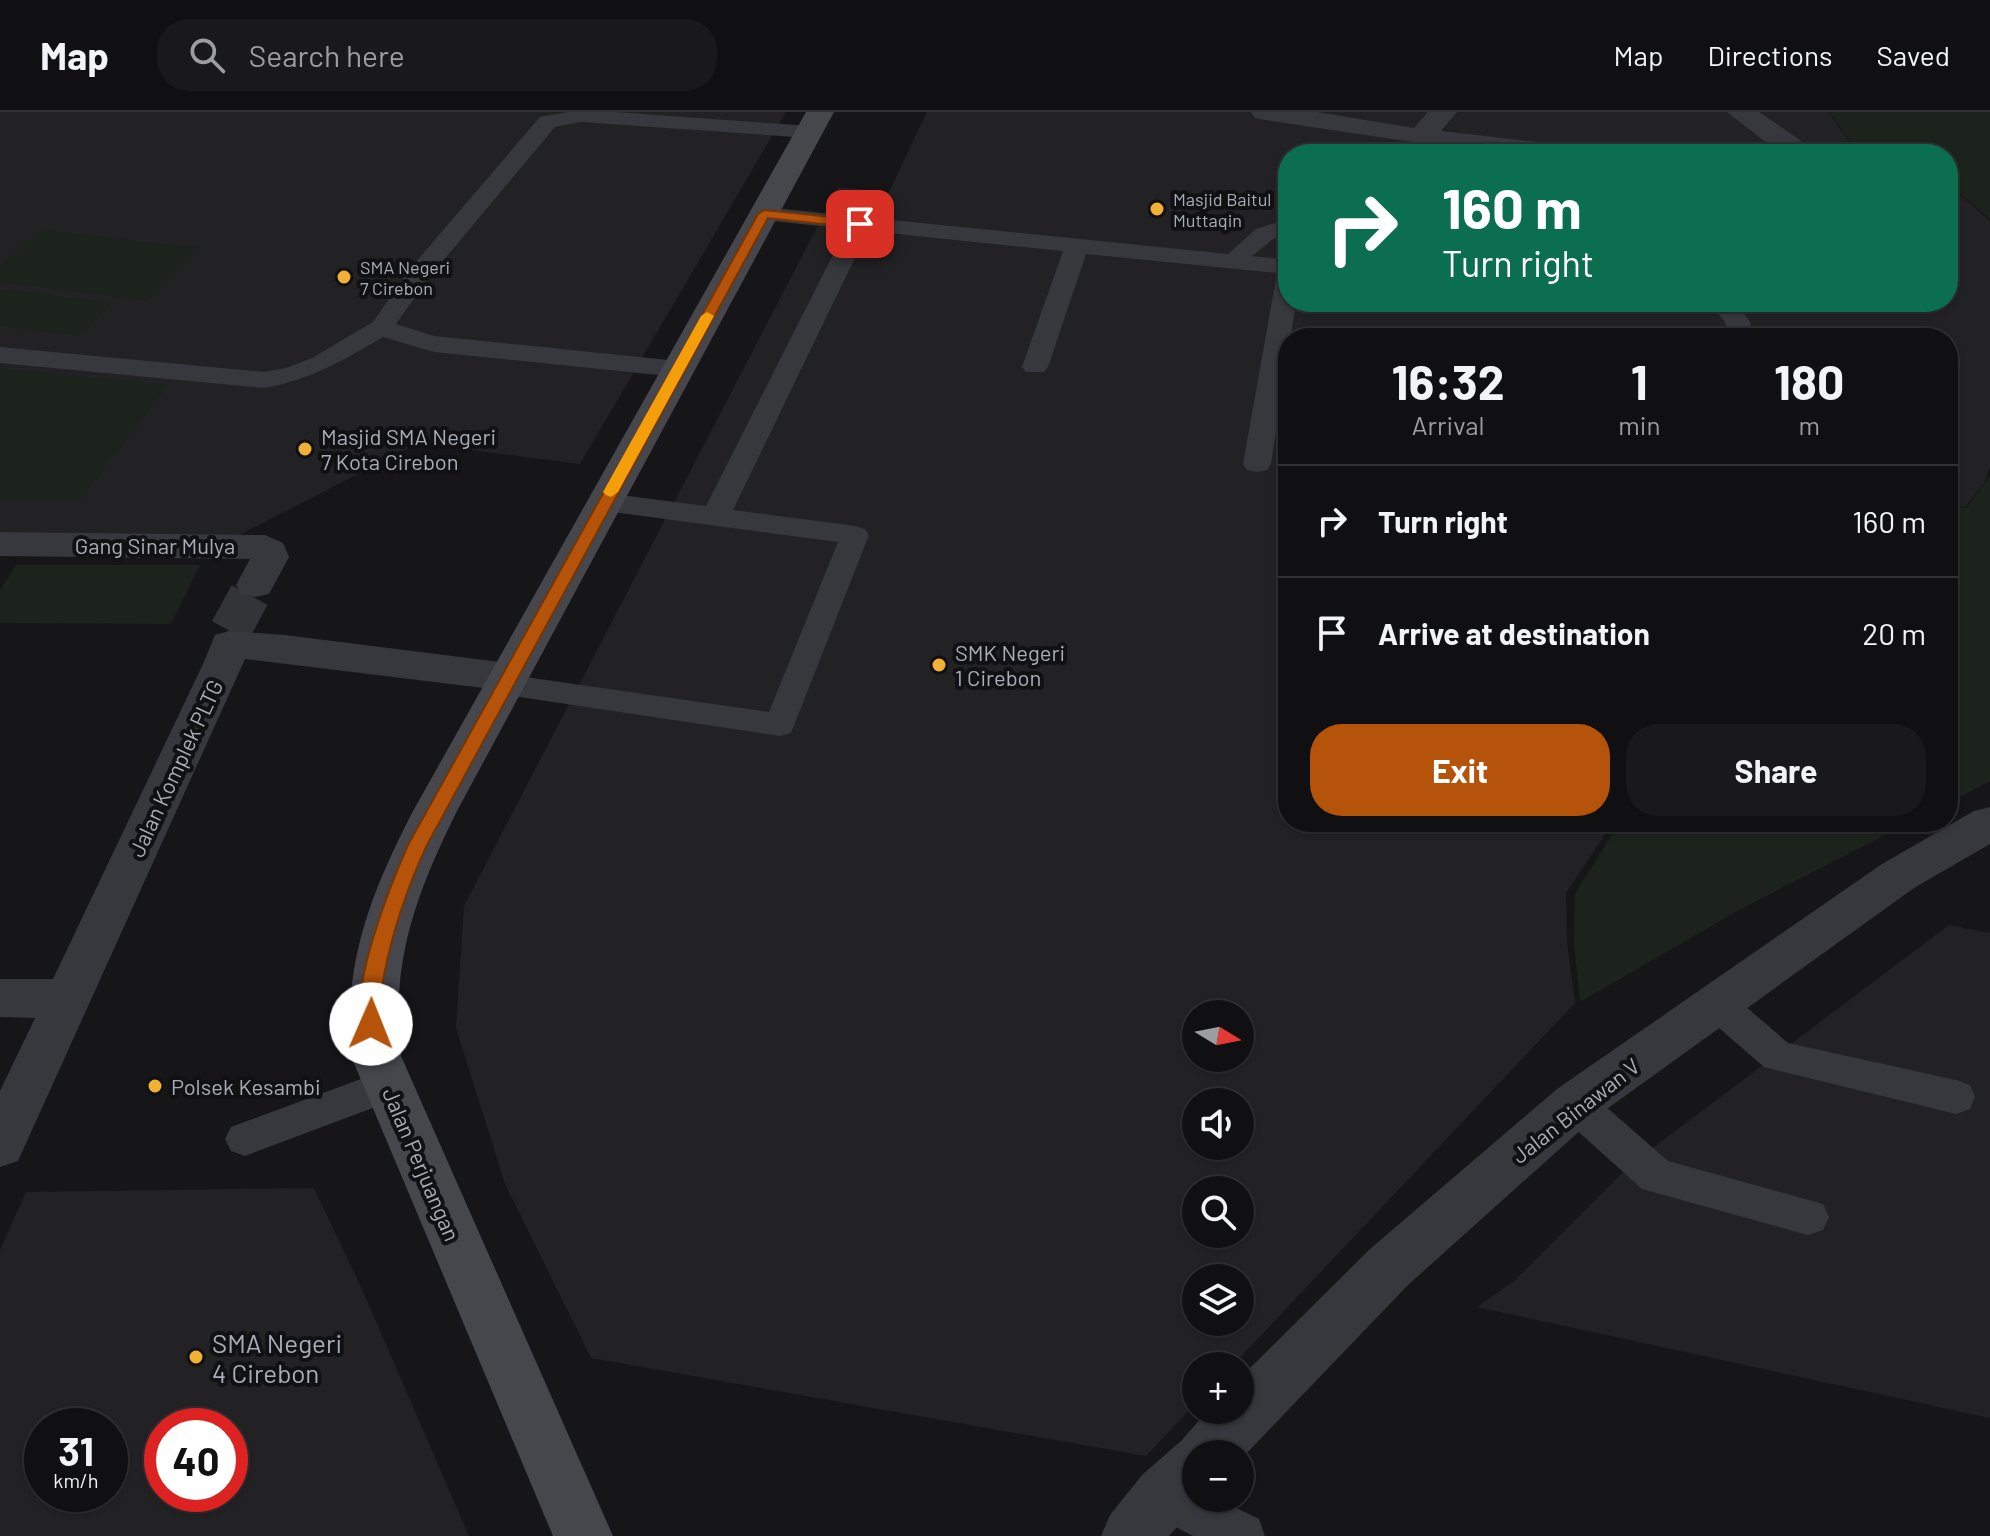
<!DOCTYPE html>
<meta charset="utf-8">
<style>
body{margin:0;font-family:Barlow,sans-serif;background:#19191b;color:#f1f3f6;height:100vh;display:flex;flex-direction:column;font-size:30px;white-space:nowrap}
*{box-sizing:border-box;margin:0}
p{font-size:26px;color:#9c9d9f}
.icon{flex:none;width:44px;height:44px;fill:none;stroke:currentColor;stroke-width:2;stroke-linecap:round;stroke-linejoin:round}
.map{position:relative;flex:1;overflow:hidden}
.panel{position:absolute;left:1278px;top:216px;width:680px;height:504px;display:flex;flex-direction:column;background:#101012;border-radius:32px;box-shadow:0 2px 6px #0004,0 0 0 2px #303032}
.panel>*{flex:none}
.hud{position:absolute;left:1278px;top:32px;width:680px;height:168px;border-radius:32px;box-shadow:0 2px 6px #0004,0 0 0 2px #303032;background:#0b6e4f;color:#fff;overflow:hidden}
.needle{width:52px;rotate:100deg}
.fabs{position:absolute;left:1182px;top:888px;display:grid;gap:16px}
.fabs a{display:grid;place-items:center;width:72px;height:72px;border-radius:50%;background:#101012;box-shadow:0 2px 6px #0004,0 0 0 2px #303032;font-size:40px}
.speed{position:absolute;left:24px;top:1296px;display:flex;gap:16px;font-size:40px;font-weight:700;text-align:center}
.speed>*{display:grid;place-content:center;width:104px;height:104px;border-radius:50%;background:#101012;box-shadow:0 2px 6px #0004,0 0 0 2px #303032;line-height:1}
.speed small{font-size:20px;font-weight:400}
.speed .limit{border:12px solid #d22;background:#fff;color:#111}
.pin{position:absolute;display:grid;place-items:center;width:68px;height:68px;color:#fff;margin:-34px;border-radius:16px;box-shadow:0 4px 12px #0006}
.me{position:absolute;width:88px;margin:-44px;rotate:1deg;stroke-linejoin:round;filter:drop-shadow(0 0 6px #0008)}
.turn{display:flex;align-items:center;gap:28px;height:168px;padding:0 32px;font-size:36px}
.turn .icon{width:104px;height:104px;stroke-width:2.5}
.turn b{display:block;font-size:56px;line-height:68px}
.eta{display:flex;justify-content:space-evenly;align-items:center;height:136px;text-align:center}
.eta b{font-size:48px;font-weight:700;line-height:56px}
.primary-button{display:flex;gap:16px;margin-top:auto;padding:16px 32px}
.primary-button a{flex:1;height:92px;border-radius:32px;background:#b45309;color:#fff;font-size:32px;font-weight:700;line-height:92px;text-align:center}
.primary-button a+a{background:#19191b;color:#f1f3f6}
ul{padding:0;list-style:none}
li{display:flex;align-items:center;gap:24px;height:112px;padding:0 32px;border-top:2px solid #303032}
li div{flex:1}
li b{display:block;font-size:30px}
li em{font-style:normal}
header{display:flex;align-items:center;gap:48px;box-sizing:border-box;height:112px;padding:0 40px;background:#101012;border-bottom:2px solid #303032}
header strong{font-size:38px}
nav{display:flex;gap:44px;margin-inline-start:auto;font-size:28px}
.search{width:560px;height:72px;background:#19191b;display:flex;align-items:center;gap:20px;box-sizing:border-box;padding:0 28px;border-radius:32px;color:#9c9d9f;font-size:30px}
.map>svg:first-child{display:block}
.built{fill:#222225;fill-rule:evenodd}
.green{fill:#1c231d}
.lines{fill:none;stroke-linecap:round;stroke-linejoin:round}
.street-tunnel{stroke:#333438;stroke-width:41;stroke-dasharray:41 20;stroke-linecap:butt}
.lane{fill:#37383d;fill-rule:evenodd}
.street{fill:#37383d;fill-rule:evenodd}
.secondary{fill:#45474d;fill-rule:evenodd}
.route{fill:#b45309;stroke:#753606;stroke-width:2}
.slow{fill:#f59e0b}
.poi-dot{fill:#f2b134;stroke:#111113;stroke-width:3}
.labels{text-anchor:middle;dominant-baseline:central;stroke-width:8;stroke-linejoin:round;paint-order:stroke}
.far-poi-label{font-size:18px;fill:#a8adb8;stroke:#111113;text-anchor:start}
.poi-label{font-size:22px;fill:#a8adb8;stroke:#111113;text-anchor:start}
.street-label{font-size:22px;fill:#a8adb8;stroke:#111113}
.near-poi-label{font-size:26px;fill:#a8adb8;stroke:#111113;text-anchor:start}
</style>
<header>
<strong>Map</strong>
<div class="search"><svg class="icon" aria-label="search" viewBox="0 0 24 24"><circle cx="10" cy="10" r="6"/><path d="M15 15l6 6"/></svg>Search here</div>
<nav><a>Map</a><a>Directions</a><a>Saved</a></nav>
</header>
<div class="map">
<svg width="1990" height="1424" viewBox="0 0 1990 1424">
<rect width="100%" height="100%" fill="#161618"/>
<!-- built -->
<path class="built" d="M0,0H786L580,352L418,331L226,430L0,427Z
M927,0H1828L1857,40L1863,42H1288V190H1948V72L1990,109V355L1984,371L1965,395L1948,393V226H1288V710H1613L1566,781L1567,831L1575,891L1232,1254H1196V1291L1146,1344L591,1246L505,1072L456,916L464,794L838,75L889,80ZM1196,902H1240V946H1196ZM1196,990H1240V1034H1196ZM1196,1078H1240V1122H1196ZM1196,1166H1240V1210H1196Z
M1949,813L1990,821V1306L1477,1195L1514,1169L1630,1053Z
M314,1076L362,1177L469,1424H0V1138L26,1080ZM42,1314H110V1382H42ZM230,1314V1382H162V1314Z"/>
<!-- green -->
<path class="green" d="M1829,0H1990V107L1948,71V42L1858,40Z
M41,118L201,136L148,189L0,170V153Z
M0,177L113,191L79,224L0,214Z
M0,256L168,273L81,387H0Z
M1990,364V669L1948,691V394L1966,396Z
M16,453H200L171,512L0,511V478Z
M1620,710H1910L1739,798L1580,890L1574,832L1575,782Z"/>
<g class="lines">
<!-- street-tunnel -->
<path class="street-tunnel" d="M230,519L255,473"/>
<!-- lane -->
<path class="lane" d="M568,0H615L809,14L820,20L809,26L581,10L555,15L427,168L396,212L434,224L678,249L687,252L691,257L687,262L678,265L434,240L383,225C342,249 312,267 265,276L0,251V235L265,260L286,256L312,246L373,210L409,158L540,5Z
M764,95L1228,142L1256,117L1288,107V121L1273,127L1252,144L1288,148V190H1296L1271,352L1267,358L1257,360L1247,358L1243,352L1277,161L1086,142L1048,255L1044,260H1026L1022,255L1063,139L868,119L733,398L855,414L865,417L869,423L791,621L780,624L493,581L488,573L493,565L504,562L769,600L838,430L605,399L595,396L591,390L595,384L605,381L706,394L846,117L756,107L752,102L756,97Z
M1708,190H1734L1749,208L1755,226H1729L1725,210Z
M1717,877L1730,881L1788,931L1956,968L1970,973L1975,985L1970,997L1956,1002L1764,955L1704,903L1698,892L1704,881Z
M388,957L402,961L407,973L402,985L245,1044L231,1039L225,1027L231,1015Z
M1575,975L1589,980L1668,1049L1823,1092L1829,1105L1823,1118L1808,1123L1642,1077L1561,1004L1555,992L1561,980Z
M1163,1361L1196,1376V1386H1216L1259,1407L1265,1424H1193L1147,1400L1140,1384L1147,1368Z"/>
<!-- street -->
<path class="street" d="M1251,0H1317L1414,16L1428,0H1457L1441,19L1563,33L1573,36L1577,42H1492L1265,8L1255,6Z
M1727,0H1759L1800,28L1809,42H1781Z
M0,420L265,423L283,431L289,445L269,482L255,485L241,482L236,473L250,447L0,444Z
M229,519L285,523L508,551L522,555L528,565L522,575L508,579L245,547L18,1049L0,1055V979L35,906L0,905V867H53L203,552L215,523Z
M1990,695V732L1914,776L1593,1007L1408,1173L1240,1348V1342H1196V1386H1203L1169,1424H1101L1110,1403L1142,1363L1182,1328L1208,1298H1240V1266L1370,1137L1557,977L1882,752L1974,699Z"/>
<!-- secondary -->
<path class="secondary" d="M806,0H834L457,699C416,782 390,850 401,944L613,1424H553L351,944C343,850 371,781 413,699Z"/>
</g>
<!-- route -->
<path class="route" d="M764,98L860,108L866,112L860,116L768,106L427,733C408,774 393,818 384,863C380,880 386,903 378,918L371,920L364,918C346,882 392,769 408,733L758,102Z"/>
<!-- slow -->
<path class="slow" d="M707,200L714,204L618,380L611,385L606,383L603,380L701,204Z"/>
<!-- markers -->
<g class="poi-dot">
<circle cx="1157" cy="97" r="8"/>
<circle cx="344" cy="165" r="8"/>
<circle cx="305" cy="337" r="8"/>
<circle cx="939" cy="553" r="8"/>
<circle cx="155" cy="974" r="8"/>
<circle cx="196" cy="1245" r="8"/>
</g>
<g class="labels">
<!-- far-poi labels -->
<g class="far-poi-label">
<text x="1173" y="87">Masjid Baitul<tspan x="1173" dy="21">Muttaqin</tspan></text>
<text x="360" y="155">SMA Negeri<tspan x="360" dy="21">7 Cirebon</tspan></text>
</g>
<!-- poi labels -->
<g class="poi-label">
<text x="321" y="324">Masjid SMA Negeri<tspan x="321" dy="25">7 Kota Cirebon</tspan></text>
<text x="955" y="540">SMK Negeri<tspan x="955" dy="25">1 Cirebon</tspan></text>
<text x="171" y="974">Polsek Kesambi</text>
</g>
<!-- street labels -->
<g class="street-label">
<text x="155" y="433">Gang Sinar Mulya</text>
<text transform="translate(175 656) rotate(-65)">Jalan Komplek PLTG</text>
<text transform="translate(1575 998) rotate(-38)">Jalan Binawan V</text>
<text transform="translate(422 1052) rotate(67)">Jalan Perjuangan</text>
</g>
<!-- near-poi labels -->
<g class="near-poi-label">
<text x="212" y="1230">SMA Negeri<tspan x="212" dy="30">4 Cirebon</tspan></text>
</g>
</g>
</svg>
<div class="fabs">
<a><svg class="needle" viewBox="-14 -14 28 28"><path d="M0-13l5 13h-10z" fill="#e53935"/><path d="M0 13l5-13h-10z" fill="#9c9d9f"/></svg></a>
<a><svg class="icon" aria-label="sound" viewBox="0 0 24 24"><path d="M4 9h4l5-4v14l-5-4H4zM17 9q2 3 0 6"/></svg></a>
<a><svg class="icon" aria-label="search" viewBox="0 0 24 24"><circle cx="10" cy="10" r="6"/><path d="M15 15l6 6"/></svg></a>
<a><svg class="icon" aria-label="layers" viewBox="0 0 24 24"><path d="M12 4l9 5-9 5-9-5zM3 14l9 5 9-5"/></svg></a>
<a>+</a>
<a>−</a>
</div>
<div class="speed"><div>31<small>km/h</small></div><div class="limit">40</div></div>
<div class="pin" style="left:860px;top:112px;background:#d93025"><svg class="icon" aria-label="arrive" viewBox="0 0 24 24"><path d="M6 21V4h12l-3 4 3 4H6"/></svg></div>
<svg class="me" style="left:371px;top:912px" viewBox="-20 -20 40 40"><circle r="19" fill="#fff"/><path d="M0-13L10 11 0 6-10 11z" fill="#b45309"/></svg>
<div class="hud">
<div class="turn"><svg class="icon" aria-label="right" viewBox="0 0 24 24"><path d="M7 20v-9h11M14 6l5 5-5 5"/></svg><div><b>160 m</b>Turn right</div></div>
</div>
<section class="panel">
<div class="eta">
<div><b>16:32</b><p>Arrival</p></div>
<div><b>1</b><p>min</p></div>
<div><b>180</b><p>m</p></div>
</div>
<ul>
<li><svg class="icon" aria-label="right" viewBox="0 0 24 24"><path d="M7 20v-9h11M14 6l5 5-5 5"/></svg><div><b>Turn right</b></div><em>160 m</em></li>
<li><svg class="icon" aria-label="arrive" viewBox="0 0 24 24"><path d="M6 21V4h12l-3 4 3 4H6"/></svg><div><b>Arrive at destination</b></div><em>20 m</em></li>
</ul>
<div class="primary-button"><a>Exit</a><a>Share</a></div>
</section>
</div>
